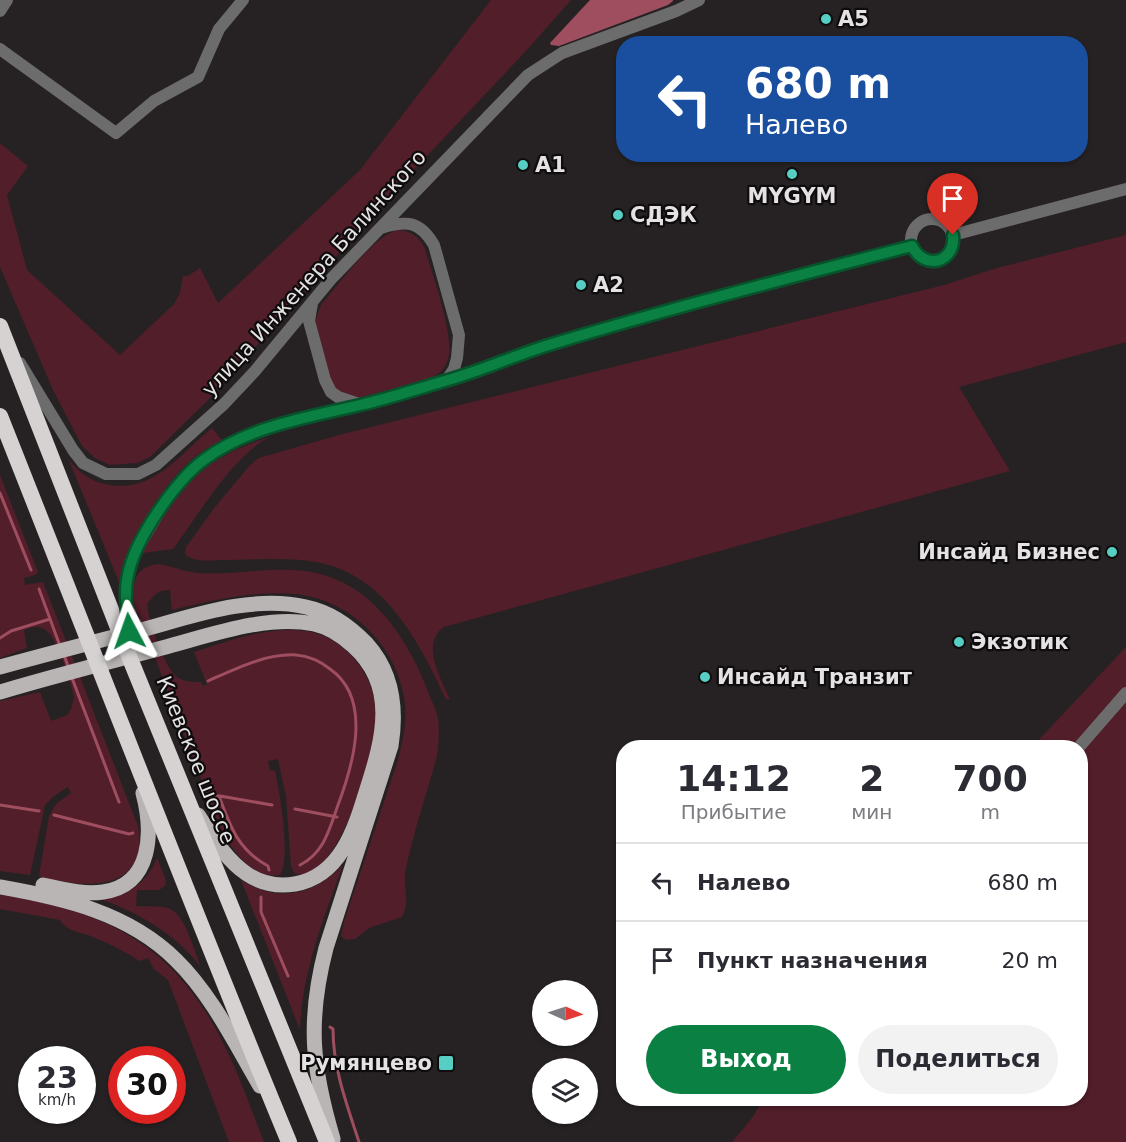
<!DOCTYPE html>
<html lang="ru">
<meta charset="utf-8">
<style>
body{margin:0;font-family:"DejaVu Sans",sans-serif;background:#f2f2f3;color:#2b2b33;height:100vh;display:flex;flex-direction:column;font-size:22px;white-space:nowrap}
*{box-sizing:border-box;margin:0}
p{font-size:20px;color:#7c7c81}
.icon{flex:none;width:33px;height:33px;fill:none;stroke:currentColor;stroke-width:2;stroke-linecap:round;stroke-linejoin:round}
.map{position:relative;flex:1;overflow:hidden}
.panel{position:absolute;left:616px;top:740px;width:472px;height:366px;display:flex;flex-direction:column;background:#fff;border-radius:24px;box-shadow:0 2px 4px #0004}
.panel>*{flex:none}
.hud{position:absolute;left:616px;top:36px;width:472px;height:126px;border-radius:24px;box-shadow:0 2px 4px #0004;background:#1a4fa0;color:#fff;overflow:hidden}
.needle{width:39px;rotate:93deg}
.buttons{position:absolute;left:532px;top:980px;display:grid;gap:12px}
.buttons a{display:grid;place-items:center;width:66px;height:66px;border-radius:50%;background:#fff;box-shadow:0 2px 4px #0004;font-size:30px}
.speed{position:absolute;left:18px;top:1046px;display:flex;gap:12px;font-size:30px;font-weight:700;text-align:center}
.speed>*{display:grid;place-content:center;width:78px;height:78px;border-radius:50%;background:#fff;box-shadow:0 2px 4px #0004;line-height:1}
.speed small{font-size:15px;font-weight:400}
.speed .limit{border:9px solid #d22;background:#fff;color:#111}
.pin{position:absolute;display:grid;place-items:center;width:51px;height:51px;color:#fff;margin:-62px -26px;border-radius:50% 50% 50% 0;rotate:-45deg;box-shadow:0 0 6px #0007}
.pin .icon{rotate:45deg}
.me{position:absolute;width:66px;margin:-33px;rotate:356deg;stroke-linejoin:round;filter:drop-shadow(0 0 4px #0008)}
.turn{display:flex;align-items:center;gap:21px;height:126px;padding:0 30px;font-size:27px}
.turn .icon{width:78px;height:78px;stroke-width:2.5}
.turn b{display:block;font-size:42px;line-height:51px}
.eta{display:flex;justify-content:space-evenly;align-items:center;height:102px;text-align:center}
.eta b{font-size:36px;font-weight:700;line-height:42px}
.cta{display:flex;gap:12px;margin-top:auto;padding:12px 30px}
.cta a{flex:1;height:69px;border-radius:36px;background:#0b8043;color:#fff;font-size:24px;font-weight:700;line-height:69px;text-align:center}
.cta a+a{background:#f2f2f3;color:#2b2b33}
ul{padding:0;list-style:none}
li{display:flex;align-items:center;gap:18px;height:78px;padding:0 30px;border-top:2px solid #e1e1e2}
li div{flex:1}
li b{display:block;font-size:22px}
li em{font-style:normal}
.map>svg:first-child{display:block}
.green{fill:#521e2a}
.water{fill:#9f4e5f}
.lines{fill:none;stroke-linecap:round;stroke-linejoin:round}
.stream{stroke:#9f4e5f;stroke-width:3}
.minor{stroke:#6d6c6c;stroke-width:12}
.major{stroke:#b9b5b5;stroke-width:15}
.highway{stroke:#d6d2d2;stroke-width:16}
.route-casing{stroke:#07532c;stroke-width:15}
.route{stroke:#0b8043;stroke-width:10}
.poi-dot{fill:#56cec4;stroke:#0e0c0c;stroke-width:2}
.labels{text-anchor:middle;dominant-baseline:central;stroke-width:4.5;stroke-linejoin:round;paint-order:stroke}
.poi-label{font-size:21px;font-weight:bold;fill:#e4e2e2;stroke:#0e0c0c;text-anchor:start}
.street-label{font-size:21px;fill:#e4e2e2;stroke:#0e0c0c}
</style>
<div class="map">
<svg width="1126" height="1142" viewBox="0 0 1126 1142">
<rect width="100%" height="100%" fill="#262223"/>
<!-- green -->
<path class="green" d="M491,0H571L525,52L406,178L208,400L150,457L137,463L110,465L95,458L82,446L53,390L0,267V143L28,166L7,195L27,270L120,355L174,304L180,293L183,276H188L200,268L218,303L360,170Z
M397,230C411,231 419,236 425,249C432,274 455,336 448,359C445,371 436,376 425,381L363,398C356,398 350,399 344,396C324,387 319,340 315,321L321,305C337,286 375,235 397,230Z
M1126,235V342L959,387L1010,471L444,627C420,643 441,679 450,700L446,699C419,642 385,574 316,562C286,557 254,560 224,560C212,560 194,563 185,554L186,547L215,507L250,465L259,458L339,435L944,285L997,268Z
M212,428L222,440C211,446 200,452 190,461C161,487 128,543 119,582L68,458C87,487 125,494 155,476C176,464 193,443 212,428Z
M269,437C231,458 199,514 173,549L143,553L142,551C179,488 197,461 269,437Z
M0,475L38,572L35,575L24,578L25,585L43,582L138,826C148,878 108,889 66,882C58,881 47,880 39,876L49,816L56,804L71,793L68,787L54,796L45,805L30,875L0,871V701L40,692L51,721L67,715L72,707L74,697C72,684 57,639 47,631C40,625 32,627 24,630L27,648L0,658Z
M157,564C171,565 183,572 197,573C238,576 283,563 324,575C378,591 410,644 429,694C432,702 437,711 438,719C440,731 438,744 437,756C427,793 414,830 406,868C402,887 411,900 402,917L369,928L355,939L346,940L341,936L344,922L398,760C403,740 408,718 404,697C395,643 348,599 295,594C253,590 212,601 172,610L170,590C160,589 153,595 148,603C145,616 166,670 177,677C185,682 192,682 201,682L203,686L207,684L194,652C229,641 267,626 305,631C344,635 376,676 376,714C375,749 341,883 295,874L291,866L286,797L278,759L268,761L270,770L275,771C280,792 291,859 280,875C251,880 231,848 219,826L138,613L135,612C133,590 129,569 157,564Z
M1126,647V1142H732L752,1118L764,1098H1082V747H1032Z
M157,858L166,880L165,886L159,890H137L136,906C146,907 161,905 170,909C186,916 194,951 201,967C175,933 137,912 98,898C126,895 146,886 157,858Z
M343,865C323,920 302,972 300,1030L241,880C278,903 313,896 343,865Z
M0,895C111,911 179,948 228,1053C242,1082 252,1112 264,1142H229L168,980L154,969L148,958L139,961C130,954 106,942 93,937C81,932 67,932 60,920L0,909Z"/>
<!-- water -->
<path class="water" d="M590,0H673V1L668,5L559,46L551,45L550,43Z"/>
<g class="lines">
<!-- stream -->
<path class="stream" d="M0,493L31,570
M39,589L60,646
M0,638L11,631L50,619
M64,655L69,669
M72,678L119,802
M208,681C235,669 267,653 296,655C309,656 320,661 330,669C373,699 353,765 338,805C329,830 324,853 300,865
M216,796H219C230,826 238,850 268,866L269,870
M220,796L272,805
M0,805L39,811
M295,809L337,817
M54,815L129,834L133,833
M261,897V912L288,976
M330,1027L333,1029C333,1069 347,1105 359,1142"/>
<!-- minor -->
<path class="minor" d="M0,11L7,0
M0,49L116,133L154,101L198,77L219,29L243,0
M911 240a21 21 0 1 1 42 0a21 21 0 1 1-42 0Z
M381,228C407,220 420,221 434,245L459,335L457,358L454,369L446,381
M953,235L1126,189
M312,303L309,321L325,380L331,392L338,397L359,404
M20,363L73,450L83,463L106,474H138L156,465L224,404L255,371L332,278L528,75L562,53L676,11L699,0
M130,640L127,613V580L136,551L167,499L187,474L203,460L232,442L264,428L363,405L446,381L517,355L601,329L912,246
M1079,747L1126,693"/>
<!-- major -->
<path class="major" d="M0,667C48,654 97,641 145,629C196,615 252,595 306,607C330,612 350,626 367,644C393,673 397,709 391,746L326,948C307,1021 312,1068 333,1139
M0,692C54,676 108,662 162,648C208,636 267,614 314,624C328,627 342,636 353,646C398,686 383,739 367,789C355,828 341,876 295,884C277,887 262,884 247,874C226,860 212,836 198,815
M43,885C62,889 83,895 103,892C153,885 153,831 143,793
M0,887C63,898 129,913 176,960C211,994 235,1043 260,1086"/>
<!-- highway -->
<path class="highway" d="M0,326L133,666L327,1142
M0,416C96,658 189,901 289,1142"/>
</g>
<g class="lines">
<!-- route casing -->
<g class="route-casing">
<path id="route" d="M129,631C127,613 124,592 128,575C135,539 176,480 205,459C250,426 306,418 360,405C387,399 414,390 441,382C479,372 515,355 552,344C671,308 792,277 912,246C924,271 956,263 953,235"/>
</g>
<!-- route -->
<use href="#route" class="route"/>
</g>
<!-- markers -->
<g class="poi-dot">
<circle cx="826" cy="19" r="6"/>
<circle cx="523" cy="165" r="6"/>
<circle cx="792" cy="174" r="6"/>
<circle cx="618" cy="215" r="6"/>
<circle cx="581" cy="285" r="6"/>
<circle cx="1112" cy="552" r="6"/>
<circle cx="959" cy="642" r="6"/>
<circle cx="705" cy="677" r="6"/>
<rect x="438" y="1055" width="16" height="16" rx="3"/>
</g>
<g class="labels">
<!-- poi labels -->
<g class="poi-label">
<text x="838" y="19">А5</text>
<text x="535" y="165">А1</text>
<text x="792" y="196" text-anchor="middle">MYGYM</text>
<text x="630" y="215">СДЭК</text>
<text x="593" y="285">А2</text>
<text x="1100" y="552" text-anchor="end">Инсайд Бизнес</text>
<text x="971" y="642">Экзотик</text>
<text x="717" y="677">Инсайд Транзит</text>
<text x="432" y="1063" text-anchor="end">Румянцево</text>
</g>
<!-- street labels -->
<g class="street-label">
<text transform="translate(314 273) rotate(-48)">улица Инженера Балинского</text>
<text transform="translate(196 760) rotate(68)">Киевское шоссе</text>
</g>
</g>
</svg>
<div class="buttons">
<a><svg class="needle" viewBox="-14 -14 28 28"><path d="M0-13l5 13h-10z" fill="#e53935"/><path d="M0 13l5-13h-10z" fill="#7c7c81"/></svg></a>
<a><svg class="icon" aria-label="layers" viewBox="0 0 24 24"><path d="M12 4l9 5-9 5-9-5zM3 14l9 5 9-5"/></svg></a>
</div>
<div class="speed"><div>23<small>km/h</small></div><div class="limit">30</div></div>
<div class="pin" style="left:953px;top:235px;background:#d93025"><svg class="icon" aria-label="arrive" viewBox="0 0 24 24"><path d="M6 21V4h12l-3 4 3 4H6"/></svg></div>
<svg class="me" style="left:129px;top:631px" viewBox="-20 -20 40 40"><path d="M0-17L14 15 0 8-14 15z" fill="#0b8043" stroke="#fff" stroke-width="4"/></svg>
<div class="hud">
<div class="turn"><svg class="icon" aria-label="left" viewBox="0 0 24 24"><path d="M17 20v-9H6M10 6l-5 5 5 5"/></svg><div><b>680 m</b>Налево</div></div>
</div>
<section class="panel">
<div class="eta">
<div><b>14:12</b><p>Прибытие</p></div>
<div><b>2</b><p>мин</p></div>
<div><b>700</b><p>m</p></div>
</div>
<ul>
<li><svg class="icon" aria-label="left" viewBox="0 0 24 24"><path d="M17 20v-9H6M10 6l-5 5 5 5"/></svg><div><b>Налево</b></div><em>680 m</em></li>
<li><svg class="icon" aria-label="arrive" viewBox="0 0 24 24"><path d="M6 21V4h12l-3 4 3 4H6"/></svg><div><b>Пункт назначения</b></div><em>20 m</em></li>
</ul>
<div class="cta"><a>Выход</a><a>Поделиться</a></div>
</section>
</div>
